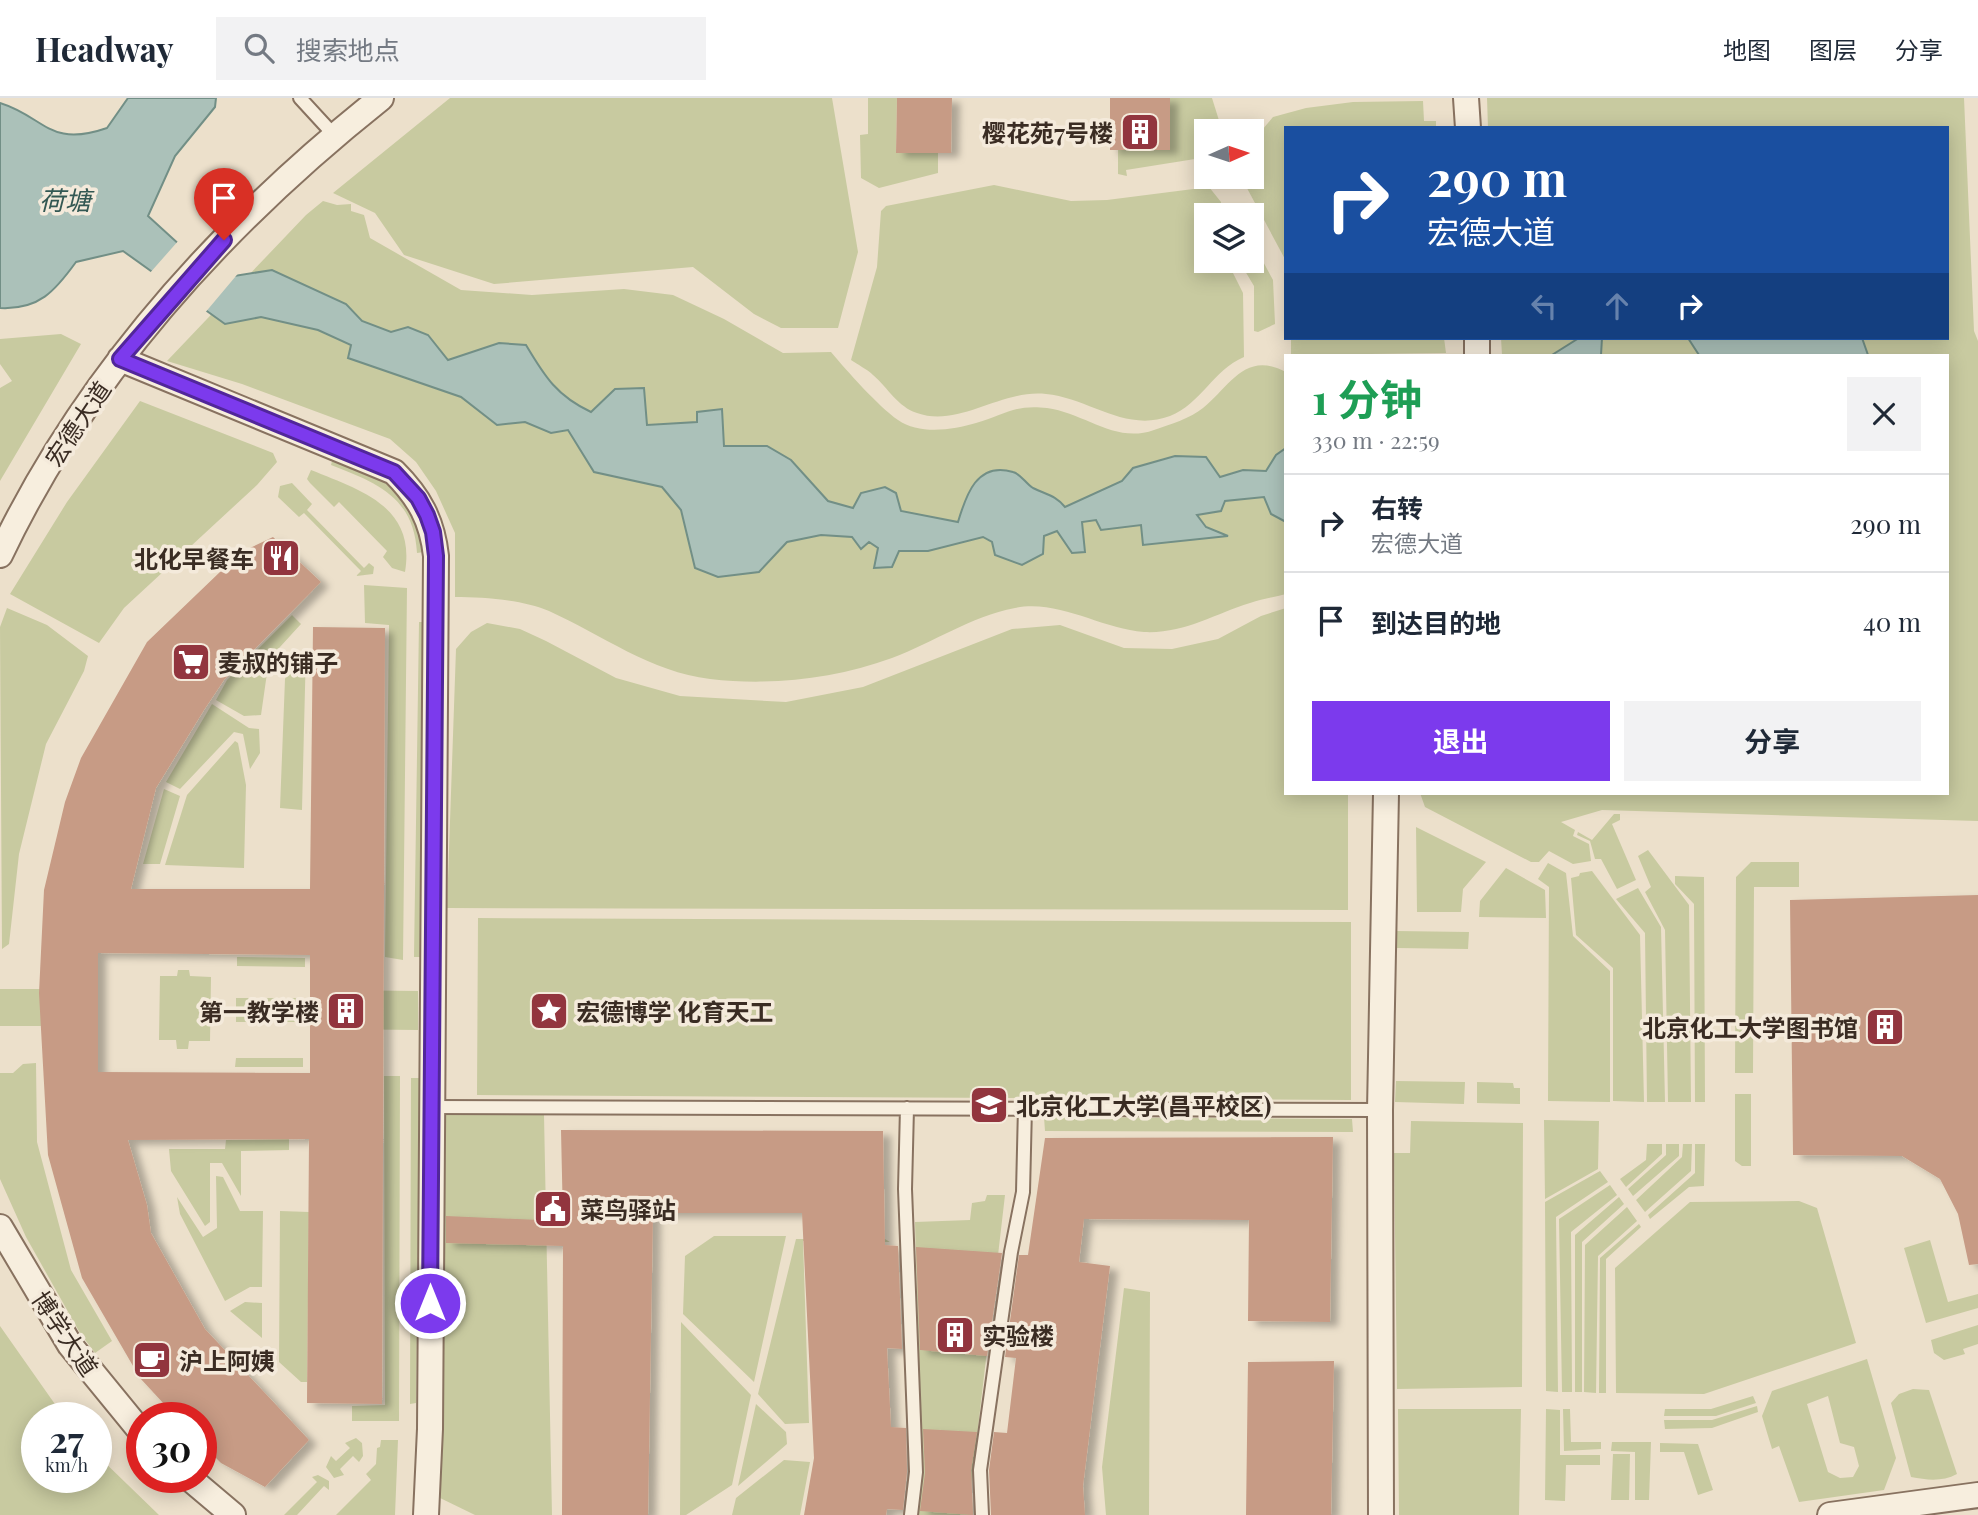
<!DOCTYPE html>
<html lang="zh">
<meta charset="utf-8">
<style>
body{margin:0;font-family:"Playfair Display","Noto Sans SC",serif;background:#f2f2f3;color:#1f2937;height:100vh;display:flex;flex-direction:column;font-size:26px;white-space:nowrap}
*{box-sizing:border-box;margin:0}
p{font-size:23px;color:#747a83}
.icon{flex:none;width:38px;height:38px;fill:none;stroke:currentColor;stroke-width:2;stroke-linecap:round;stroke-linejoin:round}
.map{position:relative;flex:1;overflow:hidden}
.sheet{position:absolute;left:1284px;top:256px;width:665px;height:441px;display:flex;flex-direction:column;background:#fff;border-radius:0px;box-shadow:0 4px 18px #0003}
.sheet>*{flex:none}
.banner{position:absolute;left:1284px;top:28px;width:665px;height:214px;border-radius:0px;box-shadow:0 4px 18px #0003;background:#1a4fa0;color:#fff;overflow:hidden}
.needle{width:46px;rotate:87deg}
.tools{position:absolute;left:1194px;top:21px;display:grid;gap:14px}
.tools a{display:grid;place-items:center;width:70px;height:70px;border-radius:0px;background:#fff;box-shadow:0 4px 18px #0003;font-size:35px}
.speed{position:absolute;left:21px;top:1304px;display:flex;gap:14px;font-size:35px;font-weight:700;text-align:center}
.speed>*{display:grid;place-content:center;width:91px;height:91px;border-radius:50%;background:#fff;box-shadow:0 4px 18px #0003;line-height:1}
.speed small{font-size:18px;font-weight:400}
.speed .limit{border:10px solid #d22;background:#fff;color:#111}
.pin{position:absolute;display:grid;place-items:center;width:60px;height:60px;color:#fff;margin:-72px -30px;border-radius:50% 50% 50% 0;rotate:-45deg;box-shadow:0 0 7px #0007}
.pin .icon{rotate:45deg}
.me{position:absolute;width:77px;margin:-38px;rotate:0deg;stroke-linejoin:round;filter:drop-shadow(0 0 5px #0008)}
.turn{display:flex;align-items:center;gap:24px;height:147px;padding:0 28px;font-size:32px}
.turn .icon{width:91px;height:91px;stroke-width:2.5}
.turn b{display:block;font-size:49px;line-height:60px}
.lanes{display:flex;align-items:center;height:66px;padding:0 28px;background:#0003;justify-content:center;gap:35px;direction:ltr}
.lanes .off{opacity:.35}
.round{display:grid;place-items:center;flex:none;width:74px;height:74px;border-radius:0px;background:#f2f2f3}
.overview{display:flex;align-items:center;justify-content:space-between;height:119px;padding:0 28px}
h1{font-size:42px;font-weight:700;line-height:52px;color:#1e9e55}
.cta{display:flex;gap:14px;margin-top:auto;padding:14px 28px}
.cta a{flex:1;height:80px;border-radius:0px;background:#7c3aed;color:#fff;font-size:28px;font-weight:700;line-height:80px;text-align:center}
.cta a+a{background:#f2f2f3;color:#1f2937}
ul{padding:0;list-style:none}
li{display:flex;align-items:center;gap:21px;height:98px;padding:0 28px;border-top:2px solid #e0e1e3}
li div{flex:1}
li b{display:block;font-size:26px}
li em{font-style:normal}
header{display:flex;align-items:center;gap:42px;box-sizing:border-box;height:98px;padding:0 35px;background:#fff;border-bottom:2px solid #e0e1e3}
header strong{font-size:33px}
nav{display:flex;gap:38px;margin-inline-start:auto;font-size:24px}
.search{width:490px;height:63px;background:#f2f2f3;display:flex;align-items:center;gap:18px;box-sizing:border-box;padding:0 24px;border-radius:0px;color:#747a83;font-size:26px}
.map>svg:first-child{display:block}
.green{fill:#c8caa0;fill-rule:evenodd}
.water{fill:#abc1b9;stroke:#728f86;stroke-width:2}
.pier{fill:#ece0cb}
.building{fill:#c79b85;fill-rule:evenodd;filter:url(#shadow)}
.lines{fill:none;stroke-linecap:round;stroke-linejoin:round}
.lane-casing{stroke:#887260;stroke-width:16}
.street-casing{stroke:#887260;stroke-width:28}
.lane{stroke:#f7eede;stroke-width:12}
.street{stroke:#f7eede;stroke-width:24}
.route-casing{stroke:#51269a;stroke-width:18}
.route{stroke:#7c3aed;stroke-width:12}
.labels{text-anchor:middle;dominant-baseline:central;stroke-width:7;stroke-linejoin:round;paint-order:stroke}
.poi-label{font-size:24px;font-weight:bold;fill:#3a2c23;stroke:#f4eadb;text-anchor:start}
.street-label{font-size:24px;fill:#3a2c23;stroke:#f4eadb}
.water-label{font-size:26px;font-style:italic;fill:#335853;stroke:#f4eadb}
</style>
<header>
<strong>Headway</strong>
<div class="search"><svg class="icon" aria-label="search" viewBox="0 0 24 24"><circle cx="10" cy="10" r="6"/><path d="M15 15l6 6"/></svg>搜索地点</div>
<nav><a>地图</a><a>图层</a><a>分享</a></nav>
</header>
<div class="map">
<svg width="1978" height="1417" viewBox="0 0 1978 1417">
<defs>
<filter id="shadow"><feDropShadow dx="8" dy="4.5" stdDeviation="3.5" flood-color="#0004"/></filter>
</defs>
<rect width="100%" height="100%" fill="#ece0cb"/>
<!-- green -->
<path class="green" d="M450,0H832L858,154L838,230H781L754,216L693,169L494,186L404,157L375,115L333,95Z
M868,0H897L896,54L938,55V75L879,90L861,80L860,37L868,36Z
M1170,0H1212L1222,32L1206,33V59L1197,66L1195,61L1126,72L1127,78L1118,76V52H1170Z
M1487,0H1964L1974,233L1978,243V723L1602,712L1561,724L1575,732L1573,738L1589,746L1591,763L1573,766L1549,753L1539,764H1531L1425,709L1420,695H1948V257H1502L1501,240H1948V30H1488Z
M1423,3L1424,23H1436V30H1286V163L1241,79H1251V45L1273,19L1306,10L1353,4Z
M994,87L1071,103L1107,102L1209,89L1221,104L1220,117H1206V163H1227L1243,195L1244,259C1213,272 1201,306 1170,318C1125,335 1089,300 1046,296C1001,291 959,330 917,315C898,309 888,290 873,277C867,271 858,267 851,262L877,169L881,113L886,108Z
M323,103L337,107L351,106V113L364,117L370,140L461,192L532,197L624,191L673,197L724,221L783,255L831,254C847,273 878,308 898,322C919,337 953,332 976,325C1005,317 1014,306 1047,310C1085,315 1115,346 1154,332C1169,327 1191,320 1203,310C1230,288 1245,252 1286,274V496C1274,499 1262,501 1250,505C1214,516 1184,536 1144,534C1101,531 1059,501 1015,510C970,519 934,544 892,560C834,581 771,588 710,581C651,574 602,537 549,513C523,502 484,499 455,499V435L436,393L416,364L390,341L242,286L167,263L306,117Z
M1251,141L1273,182L1275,226L1258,234L1254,233V188L1239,163H1251Z
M61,236L81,246L0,383V290L12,283L0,266V241Z
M1291,240H1444L1446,255L1291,257Z
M140,303L273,355L277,364L257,387L124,510L99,545L10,496L67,404Z
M333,359L393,386L420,427L424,454L417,455C414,399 377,385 331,367Z
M311,372C360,392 416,408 405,474L392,470L383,459L387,453L339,404L334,409L310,385L307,381Z
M292,385L312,406L307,412L364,470L369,465L374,469L373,476L356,478L361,473L304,415L299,419L278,399L280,388Z
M364,487L407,490L403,862L385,859L389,527L365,525Z
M7,510L47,527L88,558L84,573L46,646L19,756L9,846L2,851L0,529Z
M1286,510V695H1348V812L447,810L456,551L471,534L487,525L520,531L546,543L616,580L680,598L786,604L863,589L1012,531L1060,527L1124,550L1172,551L1218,541L1261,518Z
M292,517L301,526L269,561L261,617L244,618L216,602L227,582Z
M419,524H427L421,859H414Z
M306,550L302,712L280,710L285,581L292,563Z
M212,606L249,630L259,631L260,655L250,671L243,636L234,634L180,691L166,684Z
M235,643L238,645L246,687L244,770L165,767L187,697Z
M164,691L180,698L160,766H143Z
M1614,716H1620V722L1612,726L1636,782L1617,791L1601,761H1595L1590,743L1577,737L1578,734L1592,742Z
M1416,729L1486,764L1463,791L1461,814H1417Z
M1648,752L1689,807L1691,1004H1668L1665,832L1645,794L1651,789L1638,758Z
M1751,764H1799V789H1754L1753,975H1735L1736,779Z
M1548,765L1566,775L1573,838L1610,873V1004L1548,1003L1549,789L1538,781Z
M1506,770L1545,792L1546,820L1479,819L1480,803Z
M1592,773L1640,837L1644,1004L1613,1003V870L1576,837L1571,780L1579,778L1580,775Z
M1675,778L1704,779L1705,1004H1695L1694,806L1675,786Z
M1638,790L1661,829L1665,1004H1647L1645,835L1616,801Z
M478,820L1351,824V1002L477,997Z
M1396,833L1469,834L1468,851L1396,850Z
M237,859L305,860V869L237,868Z
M178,872H189L190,878L211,879L210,943H189L188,951H177L176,942H159L160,878H177Z
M0,891H46V928H0Z
M326,892L418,893V932L325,931Z
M236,900H297V924H236Z
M236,960H303V969H235Z
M36,965L37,1044L71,1172L112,1243L95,1255L80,1235L26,1139L0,1081V975H13L23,966Z
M384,978H400L399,1323H352V1308L385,1307Z
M411,980H420L416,1305L410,1306Z
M1396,983L1465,984L1464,1006L1395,1004Z
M1477,984L1513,985L1514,990H1520V1006L1477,1005Z
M1735,996H1751V1068H1742L1735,1063Z
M439,1015L544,1017L552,1417H475L438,1399Z
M1044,1019L1352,1021L1353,1034L1045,1033Z
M1544,1022L1599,1023L1598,1071L1545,1101Z
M1411,1023L1523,1025L1522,1289L1397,1291L1394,1055H1410Z
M289,1041V1052L241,1053V1098L222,1065H210V1124L205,1128L171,1073L169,1051H225L226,1042Z
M1647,1046H1662V1056L1626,1089L1620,1081L1646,1062Z
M1666,1046H1679V1058L1633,1098L1628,1091L1666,1057Z
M1683,1046H1692L1691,1073L1645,1114L1636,1102L1682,1059Z
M1695,1046H1705L1704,1088L1689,1089L1650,1121L1648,1117L1695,1075Z
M1600,1073L1608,1084L1556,1119L1558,1294L1546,1293L1545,1104Z
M216,1078L223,1079L240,1113H263L262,1189H250L225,1203L180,1116L177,1099L203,1139L217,1130Z
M1610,1087L1617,1097L1571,1134L1572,1294H1562L1559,1121Z
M987,1097H1005L971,1390L973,1417H917L922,1384L915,1124L970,1122L972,1105L985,1103Z
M1619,1099L1624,1106L1582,1144V1294H1575V1137Z
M1799,1103L1817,1110L1856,1245L1704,1296L1616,1295L1615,1170L1690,1104Z
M1627,1109L1637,1123L1598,1158L1596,1295L1584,1294L1585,1147Z
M280,1113L309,1114L307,1284H301L279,1264Z
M1639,1126L1641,1129L1606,1161V1295H1599L1600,1160Z
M714,1138H786L754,1284L683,1216L685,1158Z
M796,1141H885L890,1144L803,1143L809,1325L785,1326L758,1296Z
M1930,1142L1948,1204L1978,1196V1210L1926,1225L1904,1150Z
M1124,1190L1150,1194L1149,1417H1106L1102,1369Z
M245,1204L262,1205V1240L230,1213Z
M681,1224L751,1297L732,1387L686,1417H680Z
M1978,1227V1246L1963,1251L1965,1256L1944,1262L1934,1255L1931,1242Z
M0,1228L64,1319L37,1320V1379H96V1356L159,1417H0Z
M1867,1261L1896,1360L1884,1392L1799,1404L1779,1348L1772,1351L1762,1318L1772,1293ZM1828,1298L1840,1345L1854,1349L1859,1368L1853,1379L1840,1380L1828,1374L1807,1306Z
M1913,1291L1929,1292L1957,1376C1942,1384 1927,1382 1911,1379L1891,1305L1899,1296Z
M1753,1298L1756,1305L1716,1318H1664L1665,1311H1711Z
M756,1306L786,1334L787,1346L738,1388Z
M1757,1308L1758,1314L1712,1330L1665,1331L1664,1322H1712Z
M1398,1311H1521L1519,1417H1399Z
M1546,1311L1560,1312V1357H1600V1367H1566L1565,1403L1545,1402Z
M1563,1311H1570L1571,1344H1601V1351L1564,1353Z
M356,1340L362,1345L363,1358L359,1364L353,1358L340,1371L344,1377L334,1380L326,1369L331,1358L336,1363L350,1350L345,1345Z
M381,1342H398L395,1417H336L371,1382L366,1376L376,1366L377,1350L380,1349Z
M1612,1344H1651L1649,1402H1635V1354L1611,1353Z
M1660,1345L1698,1346L1713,1392L1698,1397L1684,1354H1660Z
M1613,1356H1630L1629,1402H1611Z
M784,1362L810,1364L800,1417H732L736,1400Z
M318,1377L329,1383V1392L324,1388L297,1417H284L317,1384L312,1379Z"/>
<!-- water -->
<path class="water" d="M128,0H216L215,9L175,58L148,118L182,149L228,179L272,172L346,206L362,223L391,234L408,229L428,237L448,262L499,245L526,247C545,279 557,298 591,314L615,291L644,290L647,327L697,324V314L722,311L724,348H767L791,362L828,403L853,410L861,395L885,389L896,395L901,413L958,424C966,397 977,363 1013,374C1021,376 1026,386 1033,390C1047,397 1055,397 1065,409L1122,383L1133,370L1175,358L1206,359L1220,379L1243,372L1266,373L1276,357L1286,350V424L1271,416L1264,399L1225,403L1221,413L1197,417L1206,429L1228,438L1143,447L1141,427L1101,432L1096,422L1082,424L1085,454L1072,455L1057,433L1044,438L1043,456L1022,467L995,457L992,444L983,439L928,453H899L892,469L874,470L878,450L869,444L861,451L852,439L821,437L787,444L759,474L718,479L695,470L681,412L662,389L594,374L568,332L551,335L525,324L497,327L461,299L348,260L351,247L318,232L261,219L225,226L123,153L76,164C55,193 39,212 0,210V5C45,19 49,50 107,30Z
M1579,240H1602L1601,257H1552Z
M1688,240H1862L1868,257H1699Z"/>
<!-- pier -->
<path class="pier" d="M179,142L229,176L241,172L204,216L149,176Z"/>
<!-- building -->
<path class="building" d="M897,0H952L951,55H896Z
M1110,0H1170V52H1110Z
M273,439L321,484L224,582L204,612L156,690L131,791H310L313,529L385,530L382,1306L307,1305L309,1041L128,1042L147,1107L151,1135L205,1231L309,1342L265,1389L221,1365L201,1345V1320H177L140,1280L82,1180L48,1057L39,895L44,792L65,704L81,660L147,544L221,473L229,460ZM98,855L310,857V975L98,974Z
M1978,797V1166L1969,1167L1958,1116L1940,1081L1902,1058L1793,1057L1790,802Z
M561,1032L883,1033L885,1147L898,1148L902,1251L887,1250L891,1329L906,1330L907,1374L903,1412L887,1411L886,1417H804L814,1360L802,1115H653L648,1417H562L563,1148L446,1145V1118L563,1123Z
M1333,1039L1330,1224L1248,1223L1249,1122L1084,1121L1079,1164L1110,1168L1083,1388L1085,1417H991L989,1372L994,1334L1007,1335L1016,1260L1005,1259L1019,1157H1028L1045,1040Z
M916,1149L1002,1155L987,1258L920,1252Z
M1334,1263L1331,1417H1246L1248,1264Z
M923,1331L977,1334L971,1372L973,1417L920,1413L925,1375Z"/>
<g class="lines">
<!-- lane casing -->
<g class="lane-casing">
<path id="lane" d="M300,0L334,37
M431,1009L1380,1012
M907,1010L905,1091L916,1374L911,1417
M982,1417L980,1372L1011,1154L1023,1094L1025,1009"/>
</g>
<!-- street casing -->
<g class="street-casing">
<path id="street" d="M1466,0L1468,30
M1477,240V257
M120,261L394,374C419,399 432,422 436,458L430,1331L426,1417
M0,457C86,276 225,124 381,0
M0,1129L70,1247L142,1335
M188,1379L233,1417
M1381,1417L1380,1012L1386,695
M1830,1417L1978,1397"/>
</g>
<!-- lane -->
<use href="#lane" class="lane"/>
<!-- street -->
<use href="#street" class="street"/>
</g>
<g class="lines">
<!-- route casing -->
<g class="route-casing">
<path id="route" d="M224,142L120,261L394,374L418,400L427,417L433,434L436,458L430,1205"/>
</g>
<!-- route -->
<use href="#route" class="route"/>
</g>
<!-- icons -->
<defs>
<g id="building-square" transform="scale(2.0125)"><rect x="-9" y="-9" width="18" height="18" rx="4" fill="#92353e" stroke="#f4eadb"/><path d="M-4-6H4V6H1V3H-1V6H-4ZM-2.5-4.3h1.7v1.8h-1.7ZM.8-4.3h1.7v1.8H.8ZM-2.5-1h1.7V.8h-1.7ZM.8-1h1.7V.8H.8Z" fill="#fff"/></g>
<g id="restaurant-square" transform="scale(2.0125)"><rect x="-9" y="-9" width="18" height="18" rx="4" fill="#92353e" stroke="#f4eadb"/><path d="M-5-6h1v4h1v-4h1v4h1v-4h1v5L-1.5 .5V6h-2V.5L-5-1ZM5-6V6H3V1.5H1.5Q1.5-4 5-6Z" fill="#fff"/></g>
<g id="supermarket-square" transform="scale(2.0125)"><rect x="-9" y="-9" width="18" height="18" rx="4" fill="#92353e" stroke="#f4eadb"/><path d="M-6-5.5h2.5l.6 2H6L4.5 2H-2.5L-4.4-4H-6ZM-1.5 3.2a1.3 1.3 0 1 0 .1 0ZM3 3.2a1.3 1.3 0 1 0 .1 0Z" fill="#fff"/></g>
<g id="sight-square" transform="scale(2.0125)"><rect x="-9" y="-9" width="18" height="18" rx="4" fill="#92353e" stroke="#f4eadb"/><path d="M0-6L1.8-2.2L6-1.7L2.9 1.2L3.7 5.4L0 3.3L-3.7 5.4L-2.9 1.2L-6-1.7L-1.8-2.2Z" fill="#fff"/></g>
<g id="university-square" transform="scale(2.0125)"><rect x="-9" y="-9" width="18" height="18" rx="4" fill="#92353e" stroke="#f4eadb"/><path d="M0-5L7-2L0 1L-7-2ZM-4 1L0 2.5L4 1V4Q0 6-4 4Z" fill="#fff"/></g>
<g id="civic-square" transform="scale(2.0125)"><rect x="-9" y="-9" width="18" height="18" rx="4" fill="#92353e" stroke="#f4eadb"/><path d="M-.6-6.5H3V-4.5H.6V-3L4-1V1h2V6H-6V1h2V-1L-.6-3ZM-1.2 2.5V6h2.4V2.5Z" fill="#fff"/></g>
<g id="cafe-square" transform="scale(2.0125)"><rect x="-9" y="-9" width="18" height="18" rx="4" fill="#92353e" stroke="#f4eadb"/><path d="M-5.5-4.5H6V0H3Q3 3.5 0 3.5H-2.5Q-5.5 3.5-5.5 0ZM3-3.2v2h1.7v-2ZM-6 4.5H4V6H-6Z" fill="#fff"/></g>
</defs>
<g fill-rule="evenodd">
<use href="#building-square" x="1140" y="34"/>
<use href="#restaurant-square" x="281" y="460"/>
<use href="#supermarket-square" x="191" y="564"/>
<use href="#building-square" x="346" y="913"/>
<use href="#sight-square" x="549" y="913"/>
<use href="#building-square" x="1885" y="929"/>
<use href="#university-square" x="989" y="1007"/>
<use href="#civic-square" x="553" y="1111"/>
<use href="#building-square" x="955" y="1237"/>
<use href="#cafe-square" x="152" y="1262"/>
</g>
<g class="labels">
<!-- poi labels -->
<g class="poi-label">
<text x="1113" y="34" text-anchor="end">樱花苑7号楼</text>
<text x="254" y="460" text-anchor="end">北化早餐车</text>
<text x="218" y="564">麦叔的铺子</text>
<text x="319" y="913" text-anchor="end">第一教学楼</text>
<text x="576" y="913">宏德博学 化育天工</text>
<text x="1858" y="929" text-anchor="end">北京化工大学图书馆</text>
<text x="1016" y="1007">北京化工大学(昌平校区)</text>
<text x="580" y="1111">菜鸟驿站</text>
<text x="982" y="1237">实验楼</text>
<text x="179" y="1262">沪上阿姨</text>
</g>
<!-- street labels -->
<g class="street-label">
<text transform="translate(77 325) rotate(-56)">宏德大道</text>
<text transform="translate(66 1235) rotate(56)">博学大道</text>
</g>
<!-- water labels -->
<g class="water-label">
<text x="65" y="101">荷塘</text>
</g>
</g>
</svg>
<div class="tools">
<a><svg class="needle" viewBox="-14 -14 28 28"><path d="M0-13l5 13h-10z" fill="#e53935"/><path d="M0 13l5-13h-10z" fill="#747a83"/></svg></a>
<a><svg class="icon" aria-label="layers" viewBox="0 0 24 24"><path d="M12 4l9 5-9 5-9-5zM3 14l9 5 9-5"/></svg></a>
</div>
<div class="speed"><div>27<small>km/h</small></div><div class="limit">30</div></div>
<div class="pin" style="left:224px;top:142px;background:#d93025"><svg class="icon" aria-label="arrive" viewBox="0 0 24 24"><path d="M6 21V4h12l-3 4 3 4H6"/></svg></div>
<svg class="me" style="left:430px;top:1205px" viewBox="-20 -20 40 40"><circle r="17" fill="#7c3aed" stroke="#fff" stroke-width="3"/><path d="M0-11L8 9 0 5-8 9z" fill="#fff"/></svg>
<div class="banner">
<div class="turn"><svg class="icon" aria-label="right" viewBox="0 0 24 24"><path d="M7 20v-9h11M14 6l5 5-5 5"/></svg><div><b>290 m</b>宏德大道</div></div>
<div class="lanes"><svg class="icon off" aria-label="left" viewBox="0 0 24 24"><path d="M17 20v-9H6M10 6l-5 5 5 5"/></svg><svg class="icon off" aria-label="ahead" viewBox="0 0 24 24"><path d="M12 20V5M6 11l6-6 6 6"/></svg><svg class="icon" aria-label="right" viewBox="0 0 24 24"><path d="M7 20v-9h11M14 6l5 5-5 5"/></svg></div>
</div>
<section class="sheet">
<div class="overview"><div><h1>1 分钟</h1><p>330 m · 22:59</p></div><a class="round"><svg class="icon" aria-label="close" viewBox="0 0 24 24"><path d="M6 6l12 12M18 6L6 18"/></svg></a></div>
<ul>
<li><svg class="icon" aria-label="right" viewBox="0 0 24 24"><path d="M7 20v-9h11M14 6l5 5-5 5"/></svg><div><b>右转</b><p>宏德大道</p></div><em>290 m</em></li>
<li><svg class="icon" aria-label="arrive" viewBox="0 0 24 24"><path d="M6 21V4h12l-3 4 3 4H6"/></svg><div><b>到达目的地</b></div><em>40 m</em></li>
</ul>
<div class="cta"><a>退出</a><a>分享</a></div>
</section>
</div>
